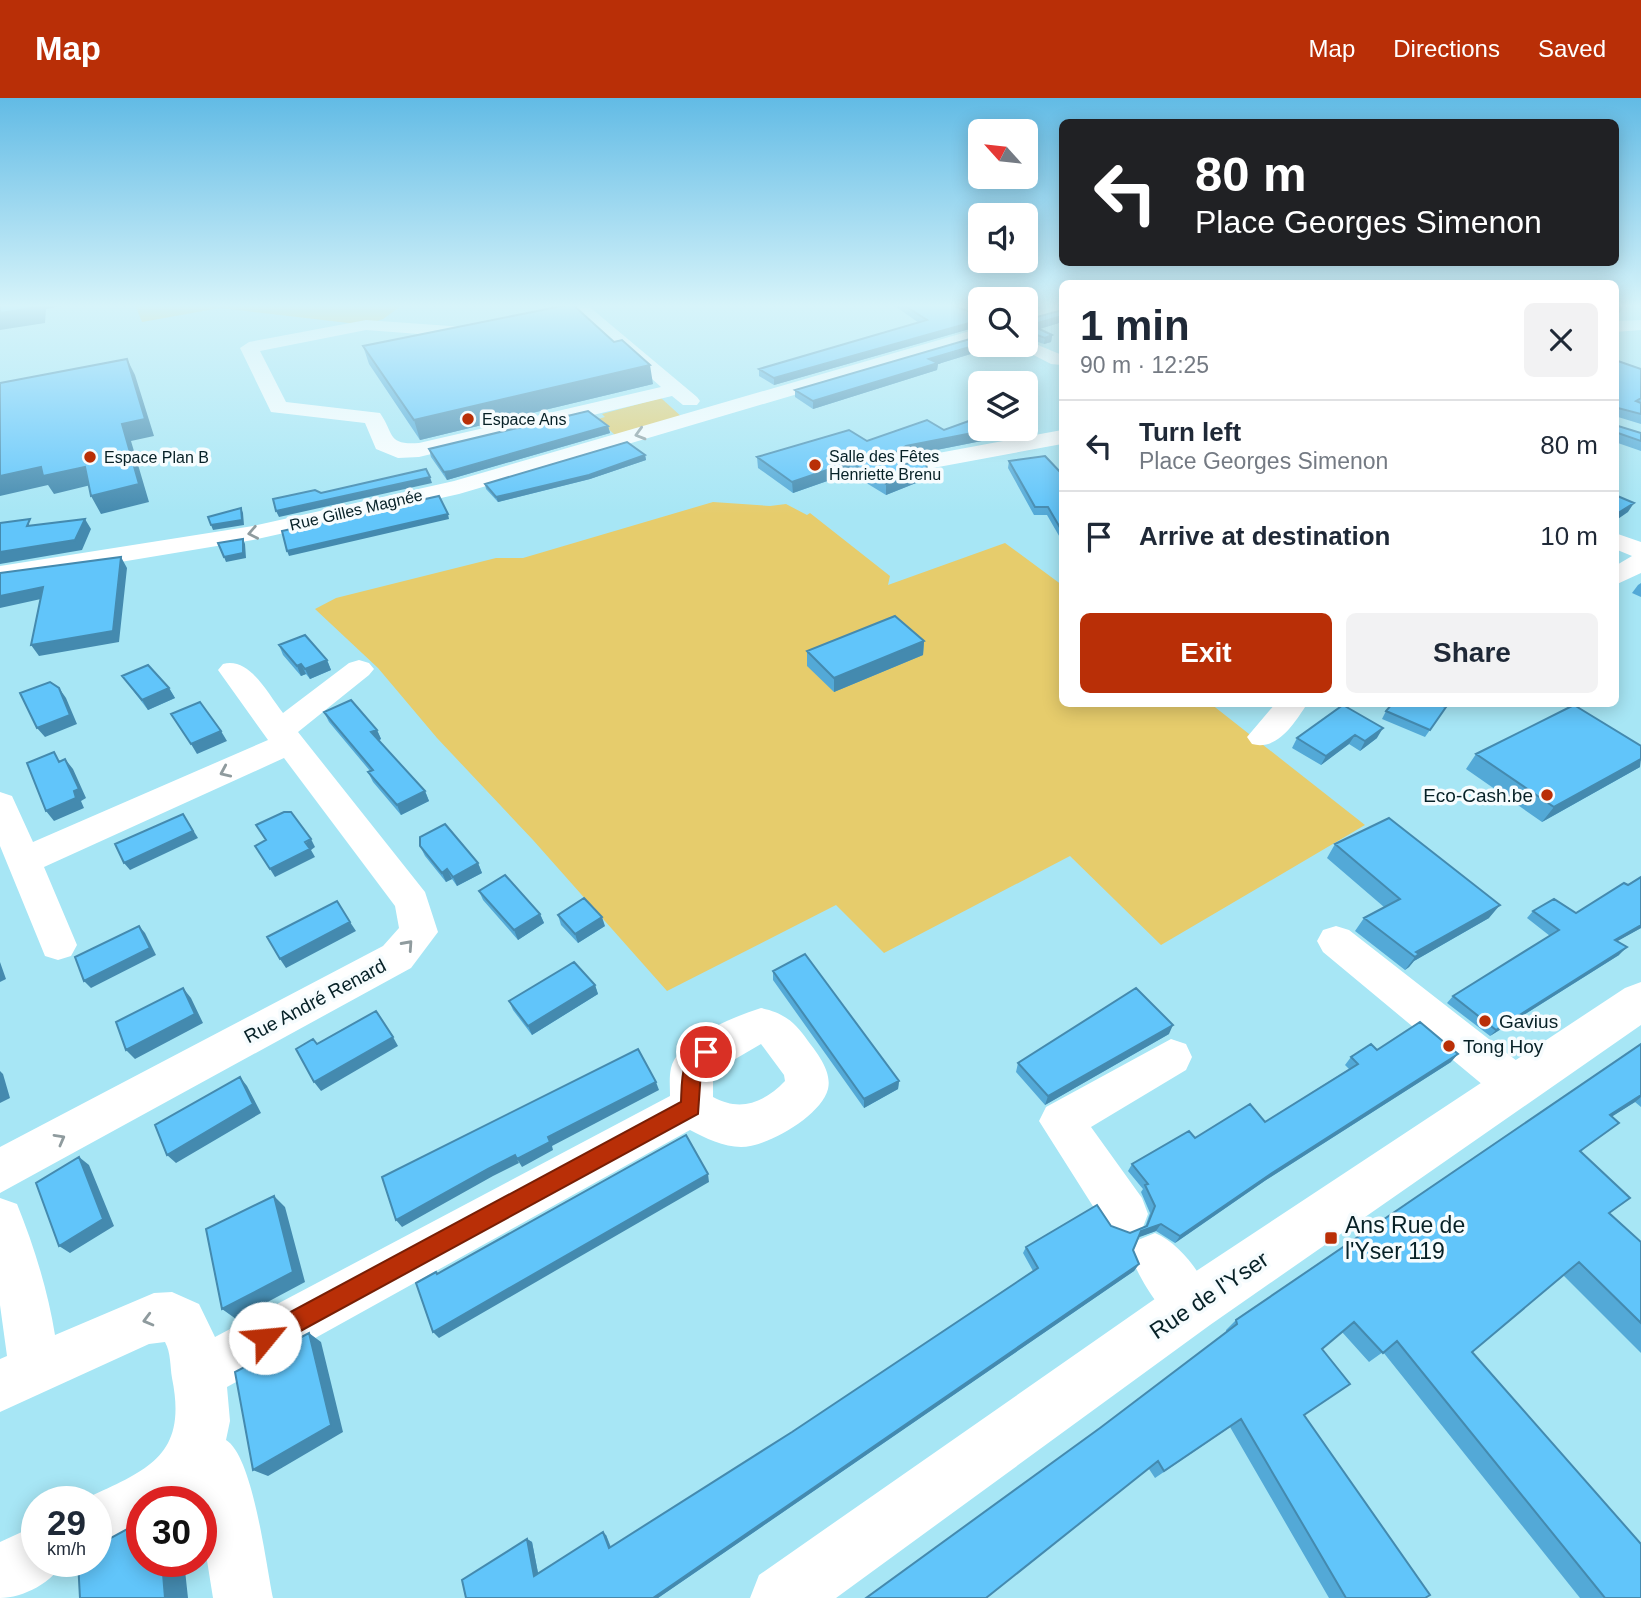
<!DOCTYPE html>
<meta charset="utf-8">
<style>
body{margin:0;font-family:Helvetica,sans-serif;background:#f2f2f3;color:#1f2937;height:100vh;display:flex;flex-direction:column;font-size:26px;white-space:nowrap}
*{box-sizing:border-box;margin:0}
p{font-size:23px;color:#747a83}
.icon{flex:none;width:38px;height:38px;fill:none;stroke:currentColor;stroke-width:2;stroke-linecap:round;stroke-linejoin:round}
.map{position:relative;flex:1;overflow:hidden}
.drawer{position:absolute;left:1059px;top:182px;width:560px;height:427px;display:flex;flex-direction:column;background:#fff;border-radius:10px;box-shadow:0 4px 18px #0003}
.drawer>*{flex:none}
.guide{position:absolute;left:1059px;top:21px;width:560px;height:147px;border-radius:10px;box-shadow:0 4px 18px #0003;background:#202124;color:#fff;overflow:hidden}
.needle{width:46px;rotate:297deg}
.controls{position:absolute;left:968px;top:21px;display:grid;gap:14px}
.controls a{display:grid;place-items:center;width:70px;height:70px;border-radius:10px;background:#fff;box-shadow:0 4px 18px #0003;font-size:35px}
.speed{position:absolute;left:21px;top:1388px;display:flex;gap:14px;font-size:35px;font-weight:700;text-align:center}
.speed>*{display:grid;place-content:center;width:91px;height:91px;border-radius:50%;background:#fff;box-shadow:0 4px 18px #0003;line-height:1}
.speed small{font-size:18px;font-weight:400}
.speed .limit{border:10px solid #d22;background:#fff;color:#111}
.pin{position:absolute;display:grid;place-items:center;width:60px;height:60px;color:#fff;margin:-30px;border:4px solid #fff;border-radius:50%;box-shadow:0 2px 7px #0007}
.me{position:absolute;width:77px;margin:-38px;rotate:62deg;stroke-linejoin:round;filter:drop-shadow(0 0 5px #0008)}
.turn{display:flex;align-items:center;gap:24px;height:147px;padding:0 21px;font-size:32px}
.turn .icon{width:91px;height:91px;stroke-width:2.5}
.turn b{display:block;font-size:49px;line-height:60px}
.round{display:grid;place-items:center;flex:none;width:74px;height:74px;border-radius:10px;background:#f2f2f3}
.summary{display:flex;align-items:center;justify-content:space-between;height:119px;padding:0 21px}
h1{font-size:42px;font-weight:700;line-height:52px}
.primary-button{display:flex;gap:14px;margin-top:auto;padding:14px 21px}
.primary-button a{flex:1;height:80px;border-radius:10px;background:#b92f07;color:#fff;font-size:28px;font-weight:700;line-height:80px;text-align:center}
.primary-button a+a{background:#f2f2f3;color:#1f2937}
ul{padding:0;list-style:none}
li{display:flex;align-items:center;gap:21px;height:91px;padding:0 21px;border-top:2px solid #e0e1e3}
li div{flex:1}
li b{display:block;font-size:26px}
li em{font-style:normal}
header{display:flex;align-items:center;gap:42px;box-sizing:border-box;height:98px;padding:0 35px;background:#b92f07;color:#fff}
header strong{font-size:33px}
nav{display:flex;gap:38px;margin-inline-start:auto;font-size:24px}
.map>svg:first-child{display:block}
.green{fill:#e6cc6c}
.lines{fill:none;stroke-linecap:round;stroke-linejoin:round}
.minor{fill:#fff;fill-rule:evenodd}
.major{fill:#fff;fill-rule:evenodd}
.wall{fill:#53a9d7}
.shaded-wall{fill:#448aaf}
.building{fill:#61c5fa;stroke:#448aaf;stroke-width:2}
.oneway{stroke:#8f9b9e}
.route{fill:#b92f07;stroke:#781f05;stroke-width:2}
.poi-dot{fill:#b92f07;stroke:#f6fcfe;stroke-width:2.5}
.labels{text-anchor:middle;dominant-baseline:central;stroke-width:7;stroke-linejoin:round;paint-order:stroke}
.far-poi-label{font-size:16px;fill:#072127;stroke:#f6fcfe;text-anchor:start}
.far-street-label{font-size:16px;fill:#072127;stroke:#f6fcfe}
.poi-label{font-size:19px;fill:#072127;stroke:#f6fcfe;text-anchor:start}
.street-label{font-size:19px;fill:#072127;stroke:#f6fcfe}
.near-poi-label{font-size:23px;fill:#072127;stroke:#f6fcfe;text-anchor:start}
.near-street-label{font-size:23px;fill:#072127;stroke:#f6fcfe}
</style>
<header>
<strong>Map</strong>
<nav><a>Map</a><a>Directions</a><a>Saved</a></nav>
</header>
<div class="map">
<svg width="1641" height="1500" viewBox="0 0 1641 1500">
<rect width="100%" height="100%" fill="#a7e6f5"/>
<!-- green -->
<path class="green" d="M135,206H404L383,221L366,227L220,210L142,224Z
M661,300L683,320L616,338L598,321L605,319L602,316Z
M713,404L770,408L786,406L807,417L810,415L890,478L888,487L1005,445L1062,487V606H1211L1365,727L1161,847L1070,758L884,855L836,807L667,893L533,742L437,640L378,570L315,511L336,500L496,460H523Z"/>
<g class="lines">
<!-- minor -->
<path class="minor" d="M568,206H586L697,299L700,303L697,307H683L672,298L419,359L398,360L376,351L365,325L271,314L240,250L249,244L366,222L492,231L494,235L492,239L485,241L366,232L260,253L286,304L380,315C395,337 387,347 419,345L661,289Z
M1062,206V216L1026,227V216Z
M1641,222V232L1615,234V223Z
M980,230V242L459,396L253,442L0,484V468L253,428L454,383Z
M1026,242L1062,257V267L1051,266L1014,247H1026Z
M1062,332V346L906,375L895,368L906,361Z
M1615,435L1641,444V475L1615,487V468L1632,458L1615,451Z
M359,562L369,565L374,571L369,577L298,634L425,794L438,834L411,870L0,1095V1049L383,848L399,830L395,808L284,660L44,769L77,847L71,858L58,862L45,858L0,748V694L12,698L33,744L268,642L218,572L223,566C250,559 267,595 283,615L349,565Z
M1275,606H1307C1294,626 1277,653 1252,646L1247,639Z
M1336,828L1349,832L1531,974L1537,988L1531,1002L1516,1007L1501,1002L1323,854L1317,843L1323,832Z
M761,910C784,915 795,924 808,943C818,956 832,974 828,991C821,1018 767,1049 741,1049C724,1049 705,1040 690,1032L227,1289L230,1323L226,1342C253,1358 266,1467 273,1500H213L201,1425V1404H198L197,1398L191,1404H142V1432L96,1453V1404H79C142,1373 189,1363 172,1280C170,1268 171,1255 165,1244L149,1246L0,1314V1261L7,1258L0,1207V1100L17,1106C34,1148 48,1193 55,1237L154,1195L172,1194L199,1206L215,1239L670,998C670,989 669,979 671,970C678,941 735,918 761,910ZM761,946L784,977L785,983C764,1005 740,1014 713,999V974Z
M1171,941L1186,946L1192,959L1186,972L1091,1029L1142,1100L1148,1116L1142,1132L1125,1139L1108,1132L1039,1023L1046,1009Z
M1155,1135C1183,1147 1204,1180 1216,1208L1209,1226L1191,1233C1163,1221 1143,1187 1131,1159L1138,1142Z
M37,1427V1463H63C54,1484 23,1500 0,1500V1444Z"/>
<!-- major -->
<path class="major" d="M1641,884V927L1210,1227L836,1500H750L759,1477L1172,1189L1625,890Z"/>
</g>
<!-- wall -->
<path class="wall" d="M892,206H948L968,213L980,210V228L774,287L759,278V271L919,225Z
M1062,212V224L1039,231L1052,237L1051,244L1044,246L1026,240V222Z
M614,244L653,286L420,342L369,266L363,248Z
M980,247H1000L938,266L937,272L813,311L795,299V292Z
M1007,247H1022L1021,254Z
M1615,262L1641,271V326L1618,319V328L1641,335V353L1615,344Z
M608,328L610,335L447,382L431,359L429,351Z
M944,332L1027,334L906,358L900,362L926,381L886,397L850,375L793,395L758,370L757,359Z
M645,357L646,362L590,381L498,404L486,391L485,386Z
M1009,363L1062,376V443L1047,417H1034L1008,370Z
M1641,485V499L1632,495L1638,487Z
M924,543L923,557L834,594L807,568V553Z
M279,547L327,562L331,572L310,581L306,576L301,578L283,557Z
M122,578L169,590L175,600L148,612Z
M1343,607L1377,640L1360,653L1349,646L1321,667L1292,650L1297,640Z
M1446,609L1425,639L1382,621L1386,613Z
M324,614L377,632L381,641L378,643L425,693L429,703L401,717L373,684L368,674L370,673L329,624Z
M1476,656L1640,669L1542,724L1466,671Z
M1335,746L1489,820L1414,863L1409,869L1405,872L1355,833L1364,820L1384,809L1327,760Z
M420,748L478,765L482,775L457,788L452,781L446,784L425,758Z
M1641,779V830L1617,843L1619,857L1490,938L1447,905L1453,898L1550,838L1527,820L1533,813L1576,815Z
M479,793L540,816L544,825L518,842L483,802Z
M558,817L605,828L578,845L561,827Z
M773,873L899,983L898,991L864,1010L773,882Z
M595,887L598,896L532,937L513,912L509,903Z
M1169,936L1045,1007L1016,974L1018,965Z
M1641,946V1009L1635,1004L1612,1018L1581,1054L1609,1115L1641,1144V1255L1563,1177L1472,1254L1641,1500H1580L1383,1254L1369,1264L1342,1234L1322,1251L1304,1317L1425,1500H1329L1230,1329L1155,1380L1149,1371L1100,1330L1226,1235V1232L1236,1222Z
M1377,952L1451,964L1266,1082L1175,1145L1156,1133L1138,1139L1133,1152L1139,1166L1134,1173L658,1500H466L527,1441L532,1444L538,1475L606,1437L611,1449L792,1334L1033,1173L1023,1155L1026,1149L1111,1128L1130,1135L1145,1129L1150,1115L1141,1094L1143,1091L1128,1073L1132,1066L1195,1040L1265,1024L1349,971L1345,967L1351,959Z"/>
<!-- shaded-wall -->
<path class="shaded-wall" d="M37,206H66V207L46,211L45,225L0,232V215Z
M1032,206H1057L1026,213V207Z
M1625,206L1616,220L1615,221V211Z
M1062,218V224L1030,234L1031,227Z
M980,222V228L774,287V280Z
M1052,237L1051,244L1044,246L1045,240Z
M980,246L1000,247L938,266L937,272L813,311V303L929,261Z
M127,261L135,277L154,338L131,343L149,404L101,416L91,398L122,326Z
M650,267L653,286L420,342L414,322Z
M1026,324H1029L1027,334L906,358L893,367V356L906,348L993,331H1026Z
M608,328L610,335L447,382L444,374Z
M645,357L646,362L590,381L498,404L496,399Z
M850,364V375L793,395L792,384Z
M41,369H85L95,386L54,396L48,387L0,398V378Z
M927,370L926,381L886,397V386Z
M430,379L432,385L279,419L276,413Z
M1634,405L1628,414L1615,423V417Z
M241,410L243,415L244,427L213,432L211,427Z
M448,416L449,421L289,458L287,453Z
M85,421L91,431L82,452L0,466V454Z
M243,441L245,446L246,460L226,464L224,459Z
M121,459L127,470L119,544L39,558L31,547Z
M43,489L50,499L0,510V498Z
M924,543L923,557L834,594V580Z
M327,562L331,572L310,581L305,571Z
M301,566L306,576L301,578L297,568Z
M59,590L66,600L77,626L45,639L37,630Z
M169,590L175,600L148,612L142,602Z
M1383,630L1377,640L1360,653L1365,643Z
M377,632L381,641L375,644L371,634Z
M221,633L227,643L197,656L191,646Z
M1355,637L1349,646L1321,667L1326,658Z
M65,661L73,671L86,700L81,703L84,710L54,723L46,713Z
M1641,661L1640,669L1542,724L1554,709Z
M425,693L429,703L401,717L397,707Z
M183,716L198,740L130,772L124,765Z
M311,741L315,749L311,752L315,759L275,779L270,771Z
M478,765L482,775L457,788L453,779Z
M447,771L452,781L446,784L442,775Z
M1500,807L1489,820L1414,863L1409,869L1405,872L1415,859L1416,854Z
M540,816L544,825L518,842L514,832Z
M602,819L605,828L578,845L575,836Z
M350,824L356,833L286,870L280,861Z
M1641,827V830L1607,849L1615,842Z
M139,828L145,835L156,857L91,890L84,883Z
M1627,849L1619,857L1490,938L1496,932Z
M0,864L6,881L0,884Z
M595,887L598,896L532,937L528,928Z
M183,890L191,900L203,925L135,961L126,952Z
M1173,927L1169,936L1045,1007L1048,998Z
M393,939L398,948L321,993L314,984Z
M1458,956L1451,964L1266,1082L1175,1145L1180,1138L1272,1075Z
M0,973L3,976L10,1000L0,1005Z
M240,979L247,988L261,1015L176,1065L167,1057Z
M899,983L898,991L864,1010V1001Z
M656,984L659,992L552,1048L553,1052L522,1069L517,1061L548,1039Z
M1641,997V999L1635,1004L1594,1030L1610,1017Z
M515,1057L519,1065L493,1078L402,1129L396,1122L488,1071Z
M79,1059L89,1067L114,1128L70,1155L59,1148Z
M708,1076L709,1084L439,1240L433,1234Z
M274,1098L285,1109L305,1184L236,1221L222,1211Z
M1161,1126L1156,1133L1137,1140L1141,1133Z
M1139,1166L1134,1173L658,1500H653Z
M309,1235L321,1244L343,1334L268,1378L253,1372Z
M603,1434L606,1437L612,1453L609,1450Z
M527,1441L532,1444L539,1480L534,1478Z
M162,1463H184L188,1500H165Z"/>
<!-- building -->
<path class="building" d="M0,206H37V209L0,215Z
M572,206L614,244L622,242L650,267L414,322L363,248Z
M902,206H948L968,213L980,210V222L774,280L759,271L927,222Z
M1615,206H1624L1621,209L1615,211Z
M1062,212V218L1031,227L1052,237L1045,240L1026,233V235V222Z
M980,238V246L929,261L938,265L813,303L795,292Z
M127,261L145,321L122,326L139,386L91,398L85,369L43,378L41,369L0,378V285Z
M1615,262L1641,271V300L1636,303L1641,305V316L1618,310V328L1641,335V343L1615,334Z
M588,313L608,328L451,373L444,374L429,351Z
M980,319V331H993L906,348L893,356L905,366L925,363L927,370L886,386L850,364L792,384L757,359L849,332L867,343L927,322L944,332Z
M627,344L645,357L589,377L496,399L485,386Z
M1045,358L1062,376V433L1048,409H1035L1009,363Z
M426,371L430,379L276,413L273,401L315,392L321,395Z
M1615,397L1634,405L1615,417Z
M439,398L448,416L287,453L282,433Z
M241,410L242,422L211,427L208,419Z
M30,421L27,428L85,421L75,442L0,454V425Z
M243,441V455L224,459L218,445Z
M121,459L113,533L31,547L43,489L0,498V475Z
M895,518L924,543L834,580L807,553Z
M305,537L327,562L305,571L301,566L297,568L279,547Z
M148,567L169,590L142,602L122,578Z
M50,584L59,590L70,617L37,630L20,595Z
M351,602L377,632L371,634L425,693L397,707L368,674L373,672L324,614Z
M200,604L221,633L191,646L171,616Z
M1392,606H1437L1446,609L1430,632L1386,613Z
M1343,607L1383,630L1365,643L1355,637L1326,658L1297,640Z
M1574,607L1641,648V661L1554,709L1476,656Z
M54,654L59,664L65,661L79,691L74,693L76,700L46,713L27,665Z
M284,714H291L311,741L305,744L310,751L270,771L255,748L266,742L256,727Z
M183,716L193,733L124,765L115,746Z
M1389,720L1500,807L1416,854L1419,856L1415,859L1364,820L1400,801L1335,746Z
M445,726L478,765L453,779L447,771L442,775L420,748V739Z
M505,777L540,816L514,832L479,793Z
M1641,779V827L1615,842L1627,849L1496,932L1453,898L1559,832L1533,813L1554,801L1576,815L1624,785L1628,787Z
M584,800L602,819L575,836L558,817Z
M337,803L350,824L280,861L267,839Z
M139,828L150,850L84,883L75,859Z
M805,856L899,983L864,1001L773,873Z
M574,864L595,887L528,928L509,903Z
M183,890L195,916L126,952L116,924Z
M1136,890L1173,927L1048,998L1018,965Z
M376,913L393,939L314,984L296,951L313,941L317,946Z
M1420,924L1458,956L1272,1075L1180,1138L1161,1126L1141,1133L1133,1152L1139,1166L653,1500H466L462,1482L527,1441L534,1478L603,1434L609,1450L792,1334L1038,1170L1026,1149L1097,1107L1111,1128L1130,1135L1147,1128L1155,1108L1145,1087L1148,1086L1132,1066L1189,1033L1195,1040L1250,1006L1265,1024L1358,966L1351,959L1371,946L1377,952Z
M1641,946V997L1610,1017L1619,1025L1580,1053L1630,1100L1609,1115L1641,1144V1225L1579,1164L1472,1254L1641,1446V1500H1605L1397,1243L1383,1255L1354,1224L1322,1251L1350,1286L1304,1317L1430,1497L1425,1500H1346L1241,1321L1164,1373L1158,1363L986,1500H866L1100,1330L1237,1226L1236,1222Z
M638,951L656,984L548,1039L550,1044L517,1061L515,1057L488,1071L396,1122L382,1079Z
M240,979L253,1006L167,1057L155,1027Z
M686,1037L708,1076L433,1234L416,1185L436,1174L437,1176Z
M79,1059L103,1121L59,1148L36,1085Z
M274,1098L293,1174L222,1211L206,1131Z
M309,1235L331,1327L253,1372L235,1274Z
M142,1423V1463H162L165,1500H80L78,1463H96V1448Z"/>
<!-- one-way arrows -->
<defs><path id="oneway-chevron" d="M-2-3.5L2.5 0L-2 3.5" fill="none" stroke-width="1.6" stroke-linecap="round" stroke-linejoin="round" transform="scale(1.75)"/></defs>
<g class="oneway">
<use href="#oneway-chevron" transform="translate(640 336) rotate(164)"/>
<use href="#oneway-chevron" transform="translate(253 435) rotate(169)"/>
<use href="#oneway-chevron" transform="translate(225 674) rotate(156)"/>
<use href="#oneway-chevron" transform="translate(408 847) rotate(-48)"/>
<use href="#oneway-chevron" transform="translate(60 1041) rotate(-29)"/>
<use href="#oneway-chevron" transform="translate(148 1222) rotate(165)"/>
</g>
<!-- sky -->
<linearGradient id="sky" x2="0" y2="1"><stop stop-color="#62bbe5"/><stop offset="0.5" stop-color="#d7f4fa"/><stop offset="1" stop-color="#d7f4fa" stop-opacity="0"/></linearGradient>
<rect width="1641" height="416" fill="url(#sky)"/>
<!-- route -->
<path class="route" d="M706,946L713,948L716,954L701,973L698,1016L273,1248L265,1251L257,1248L254,1240L257,1232L681,1004C682,981 680,955 706,946Z"/>
<!-- markers -->
<g class="poi-dot">
<circle cx="468" cy="321" r="7"/>
<circle cx="90" cy="359" r="7"/>
<circle cx="815" cy="367" r="7"/>
<circle cx="1547" cy="697" r="7"/>
<circle cx="1485" cy="923" r="7"/>
<circle cx="1449" cy="948" r="7"/>
<rect x="1324" y="1133" width="14" height="14" rx="3.5"/>
</g>
<g class="labels">
<!-- far-poi labels -->
<g class="far-poi-label">
<text x="482" y="321">Espace Ans</text>
<text x="829" y="358">Salle des Fêtes<tspan x="829" dy="18">Henriette Brenu</tspan></text>
<text x="104" y="359">Espace Plan B</text>
</g>
<!-- far-street labels -->
<g class="far-street-label">
<text transform="translate(356 412) rotate(-13)">Rue Gilles Magnée</text>
</g>
<!-- poi labels -->
<g class="poi-label">
<text x="1533" y="697" text-anchor="end">Eco-Cash.be</text>
<text x="1499" y="923">Gavius</text>
<text x="1463" y="948">Tong Hoy</text>
</g>
<!-- street labels -->
<g class="street-label">
<text transform="translate(315 903) rotate(-28)">Rue André Renard</text>
</g>
<!-- near-poi labels -->
<g class="near-poi-label">
<text x="1345" y="1127">Ans Rue de<tspan x="1345" dy="26">l'Yser 119</tspan></text>
</g>
<!-- near-street labels -->
<g class="near-street-label">
<text transform="translate(1209 1197) rotate(-34)">Rue de l'Yser</text>
</g>
</g>
</svg>
<div class="controls">
<a><svg class="needle" viewBox="-14 -14 28 28"><path d="M0-13l5 13h-10z" fill="#e53935"/><path d="M0 13l5-13h-10z" fill="#747a83"/></svg></a>
<a><svg class="icon" aria-label="sound" viewBox="0 0 24 24"><path d="M4 9h4l5-4v14l-5-4H4zM17 9q2 3 0 6"/></svg></a>
<a><svg class="icon" aria-label="search" viewBox="0 0 24 24"><circle cx="10" cy="10" r="6"/><path d="M15 15l6 6"/></svg></a>
<a><svg class="icon" aria-label="layers" viewBox="0 0 24 24"><path d="M12 4l9 5-9 5-9-5zM3 14l9 5 9-5"/></svg></a>
</div>
<div class="speed"><div>29<small>km/h</small></div><div class="limit">30</div></div>
<div class="pin" style="left:706px;top:954px;background:#d93025"><svg class="icon" aria-label="arrive" viewBox="0 0 24 24"><path d="M6 21V4h12l-3 4 3 4H6"/></svg></div>
<svg class="me" style="left:265px;top:1240px" viewBox="-20 -20 40 40"><circle r="19" fill="#fff"/><path d="M0-13L10 11 0 6-10 11z" fill="#b92f07"/></svg>
<div class="guide">
<div class="turn"><svg class="icon" aria-label="left" viewBox="0 0 24 24"><path d="M17 20v-9H6M10 6l-5 5 5 5"/></svg><div><b>80 m</b>Place Georges Simenon</div></div>
</div>
<section class="drawer">
<div class="summary"><div><h1>1 min</h1><p>90 m · 12:25</p></div><a class="round"><svg class="icon" aria-label="close" viewBox="0 0 24 24"><path d="M6 6l12 12M18 6L6 18"/></svg></a></div>
<ul>
<li><svg class="icon" aria-label="left" viewBox="0 0 24 24"><path d="M17 20v-9H6M10 6l-5 5 5 5"/></svg><div><b>Turn left</b><p>Place Georges Simenon</p></div><em>80 m</em></li>
<li><svg class="icon" aria-label="arrive" viewBox="0 0 24 24"><path d="M6 21V4h12l-3 4 3 4H6"/></svg><div><b>Arrive at destination</b></div><em>10 m</em></li>
</ul>
<div class="primary-button"><a>Exit</a><a>Share</a></div>
</section>
</div>
